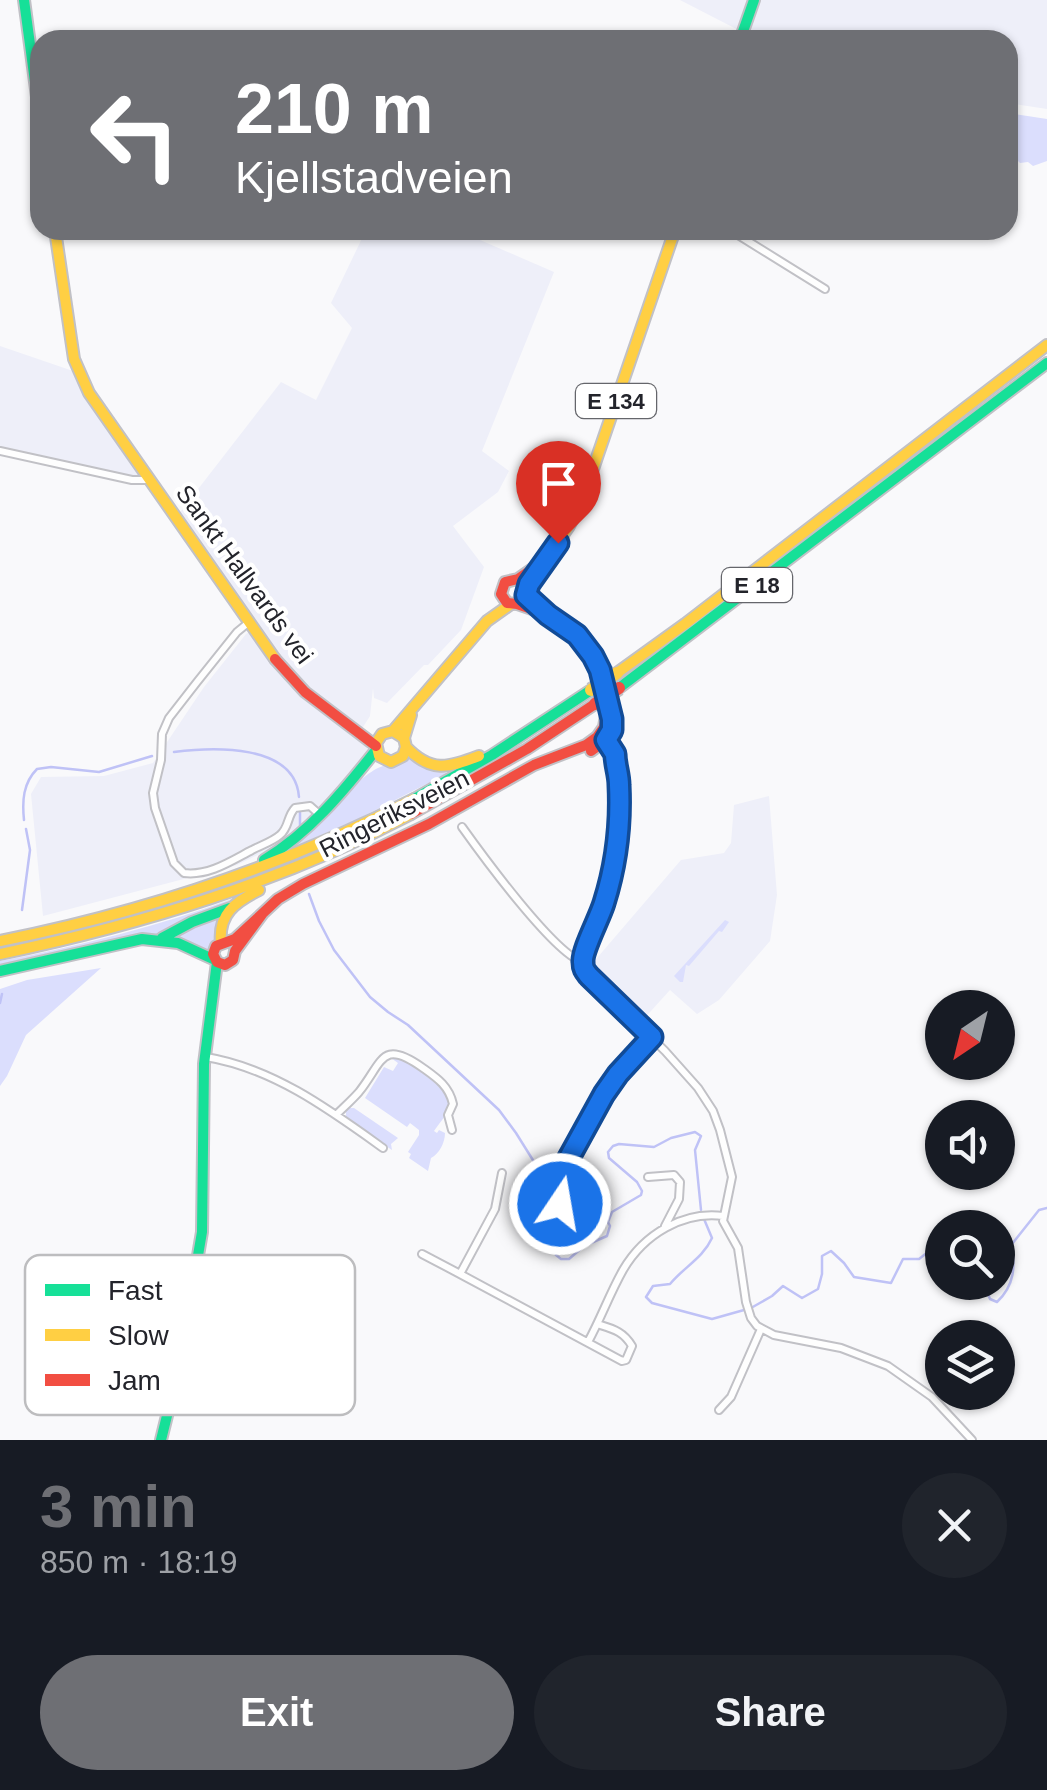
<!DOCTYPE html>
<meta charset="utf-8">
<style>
body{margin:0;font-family:Arial,sans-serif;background:#20242c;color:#f1f3f6;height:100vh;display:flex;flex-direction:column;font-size:38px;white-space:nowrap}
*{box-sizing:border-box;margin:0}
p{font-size:32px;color:#9ea1a6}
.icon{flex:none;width:55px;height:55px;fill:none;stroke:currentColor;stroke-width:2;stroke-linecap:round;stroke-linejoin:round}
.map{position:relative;height:1440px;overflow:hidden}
.panel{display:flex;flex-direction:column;background:#171b24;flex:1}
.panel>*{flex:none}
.hud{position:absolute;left:30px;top:30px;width:988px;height:210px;border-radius:30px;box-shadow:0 2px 8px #0004;background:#6e6f74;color:#fff;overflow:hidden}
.needle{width:65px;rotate:215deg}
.buttons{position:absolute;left:925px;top:990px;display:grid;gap:20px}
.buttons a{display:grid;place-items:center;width:90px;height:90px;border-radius:50%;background:#171b24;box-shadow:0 2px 8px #0004;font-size:50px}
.pin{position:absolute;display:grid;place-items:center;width:85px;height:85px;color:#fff;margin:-102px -42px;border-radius:50% 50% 50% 0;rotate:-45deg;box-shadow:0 0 10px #0007}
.pin .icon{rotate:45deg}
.me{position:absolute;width:110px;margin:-55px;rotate:12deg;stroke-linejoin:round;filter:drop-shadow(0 0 8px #0008)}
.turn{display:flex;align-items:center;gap:35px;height:210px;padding:0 40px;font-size:45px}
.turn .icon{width:130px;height:130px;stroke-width:2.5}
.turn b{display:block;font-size:70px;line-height:85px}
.round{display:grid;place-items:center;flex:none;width:105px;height:105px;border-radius:52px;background:#20242c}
.head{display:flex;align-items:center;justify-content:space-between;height:170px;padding:0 40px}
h1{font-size:60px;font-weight:700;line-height:75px;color:#6e6f74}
.action{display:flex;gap:20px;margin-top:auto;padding:20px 40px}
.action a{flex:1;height:115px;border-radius:60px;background:#6e6f74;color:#fff;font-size:40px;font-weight:700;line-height:115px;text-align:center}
.action a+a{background:#20242c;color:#f1f3f6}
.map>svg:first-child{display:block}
.built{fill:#eeeff9}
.green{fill:#dbdefd}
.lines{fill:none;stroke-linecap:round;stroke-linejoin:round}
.stream{stroke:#bfc2f6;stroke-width:2.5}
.street-casing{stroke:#c1c1c6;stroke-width:10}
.fast-casing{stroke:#c1c1c6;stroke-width:14}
.slow-casing{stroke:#c1c1c6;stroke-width:14}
.jam-casing{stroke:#c1c1c6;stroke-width:14}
.street{stroke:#fefefe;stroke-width:6}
.fast{stroke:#16e098;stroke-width:10}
.slow{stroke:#ffcf43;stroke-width:10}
.jam{stroke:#f24e42;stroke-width:10}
.slow-bridge-casing{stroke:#c1c1c6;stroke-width:16;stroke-linecap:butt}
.jam-bridge-casing{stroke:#c1c1c6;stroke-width:16;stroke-linecap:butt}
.slow-bridge{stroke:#ffcf43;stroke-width:12}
.jam-bridge{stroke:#f24e42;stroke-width:12}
.route-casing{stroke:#114b97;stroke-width:25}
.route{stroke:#1a73e8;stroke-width:18}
.labels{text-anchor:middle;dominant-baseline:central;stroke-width:8;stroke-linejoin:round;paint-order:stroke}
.shield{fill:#fff;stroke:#65666b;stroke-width:2.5}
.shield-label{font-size:22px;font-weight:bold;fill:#23242b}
.street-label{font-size:25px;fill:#23242b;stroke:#fff}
.key{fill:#fff;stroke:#bdbdbf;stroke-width:2.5}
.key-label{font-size:28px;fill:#23242b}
</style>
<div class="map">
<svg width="1047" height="1440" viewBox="0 0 1047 1440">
<rect width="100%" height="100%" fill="#f9f9fb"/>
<!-- built -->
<path class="built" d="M680,0H1047V109L1008,103V40H749L750,36Z
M366,230H457L554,272L482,451L509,471L498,492L453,526L484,567L461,630L428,665H424L387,703L374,698L373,688L370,716L358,735L369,751L357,770L284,842L237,865L43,916L31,794L41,777L104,776L153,763L204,687L246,634L257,627L193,531L178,515L281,382L316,400L352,328L331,303Z
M0,346L73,371L151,479L140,482L0,452Z
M769,796L777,895L770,941L719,1000L697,1014L670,990L641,1022L591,980L589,969L591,965L681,860L724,853L731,843L734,805Z"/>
<!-- green -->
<path class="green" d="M1008,113L1047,119V161L1033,166L1028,162L1020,163L1016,159L1008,166Z
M407,758L445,770L446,774L360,818L289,849C304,831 357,778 378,768C386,764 397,763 407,758Z
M237,897L158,936L0,968V961C80,946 160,926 237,897Z
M220,915L210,954L171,938Z
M725,920L729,922L722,932L719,931L689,966L686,965L683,982H680L674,976Z
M101,968L26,1035L7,1076L0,1086V989L27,980Z
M395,1056L401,1058C414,1068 455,1090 448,1110C445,1117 438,1125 434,1131L437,1133L439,1130L445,1133C445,1143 439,1154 431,1158L428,1171L409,1158L411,1154L408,1152L419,1135V1130L410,1123L407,1127L365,1098L384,1067L393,1071L398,1063L391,1058Z
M350,1108H354L398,1138L391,1144L392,1150L346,1120V1111Z"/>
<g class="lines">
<!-- stream -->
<path class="stream" d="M174,752C212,747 295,743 299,797
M300,813V826
M24,820C22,801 23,783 37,769L51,767L99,772L152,756
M309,894L319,921L334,950L370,997L388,1012L408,1025L499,1110L516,1133L546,1181L552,1204L550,1237L556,1255L561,1259H569L584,1246L607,1236L610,1226L608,1222L612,1212L641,1195L642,1191L637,1182L609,1158L608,1152L613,1146L619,1144L654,1147L671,1138L695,1132L701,1136L695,1150L701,1210
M22,910L30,850L26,829
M0,1003L2,994
M704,1219L712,1238C703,1258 684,1267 670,1284L653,1286L646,1297L652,1303L712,1319L744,1310
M977,1282L986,1289L990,1299L997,1302C1015,1285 1015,1267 1012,1244L1039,1210L1047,1208
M751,1308L772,1296L783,1286L802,1298L818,1289L822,1274V1256L831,1251L844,1263L854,1277L891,1283L903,1259H919L942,1241"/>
<!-- street casing -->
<g class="street-casing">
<path id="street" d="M730,230L825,289
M0,451L132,480H149
M248,623L237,632L197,682L169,718L162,734L161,760L153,793L155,808L174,863L184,873C209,876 231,861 252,850C261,845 272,842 280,835C289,828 287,816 295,808L310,806L320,815
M606,740L615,754C614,765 619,774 619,785C621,825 616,865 604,903C599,919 583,946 583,962C583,969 585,971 589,976L665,1051L698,1088L713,1111L720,1130L732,1177L723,1221L738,1248L746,1302L751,1318L757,1326L774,1335L841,1348L888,1366L932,1397L972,1440
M462,827C482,855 555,955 583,962
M206,1057C273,1068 330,1110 383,1148
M336,1115C344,1107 352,1100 359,1092C383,1062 381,1038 423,1068C437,1078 449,1086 453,1104L448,1115L452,1130
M502,1173L495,1209L460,1274L622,1361L626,1360L632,1346C623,1331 613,1329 597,1324
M648,1177L674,1175L680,1182L679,1199L665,1226
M560,1204V1174L609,1087L652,1037
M422,1254L460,1274
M588,1342C601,1318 610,1293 623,1270C644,1234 683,1211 723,1216
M719,1410L731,1397L761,1329"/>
</g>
<!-- fast casing -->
<g class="fast-casing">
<path id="fast" d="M24,0L40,119
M740,40L754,0
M619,688L1047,363
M414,799L492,755L591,690
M264,860C310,832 343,792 376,750
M162,938L192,922L230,908
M0,971L142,939L178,943L215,960
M161,1440L179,1367L202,1232L204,1064L217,962"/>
</g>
<!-- slow casing -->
<g class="slow-casing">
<path id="slow" d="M55,230L74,359L89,393L275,659
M526,589L569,526L581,504L675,230
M617,673L685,624L1047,345
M393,731L487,621L511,604
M404,738L393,731L382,734L376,743L379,756L391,762L403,756L406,747L404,738L411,715
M406,747C431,773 448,768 479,756
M0,941C145,912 283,866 414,799
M221,943C218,914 235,902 259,890
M0,954C143,924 281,882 411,814"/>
</g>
<!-- jam casing -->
<g class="jam-casing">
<path id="jam" d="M535,567L518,579L505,582L501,594L507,603L517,604L546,614
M526,595L548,615L577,635L593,656L600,670L613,726L606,740L591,751
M275,659L305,692L376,746
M411,814L527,749L595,704
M263,913L235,951L233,960L225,965L217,962L213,954L216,946L235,939L278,899L303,884L429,824L534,765L586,745L597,737L604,727L608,703"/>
</g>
<!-- street -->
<use href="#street" class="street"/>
<!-- fast -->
<use href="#fast" class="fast"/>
<!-- slow -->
<use href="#slow" class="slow"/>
<!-- jam -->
<use href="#jam" class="jam"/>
<!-- slow-bridge casing -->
<g class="slow-bridge-casing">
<path id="slow-bridge" d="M591,690L617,673"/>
</g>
<!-- jam-bridge casing -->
<g class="jam-bridge-casing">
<path id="jam-bridge" d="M595,704L619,688"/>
</g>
<!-- slow-bridge -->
<use href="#slow-bridge" class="slow-bridge"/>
<!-- jam-bridge -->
<use href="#jam-bridge" class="jam-bridge"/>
</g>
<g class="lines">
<!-- route casing -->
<g class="route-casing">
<path id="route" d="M558,543L529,584L526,595L548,615L577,635L593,656L600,670L612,719V730L606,740L615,754C615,765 619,774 619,785C621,825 616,865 604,903C600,917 582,950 583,962C583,969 585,971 589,976L652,1037L618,1074L604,1094L560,1174V1204"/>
</g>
<!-- route -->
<use href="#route" class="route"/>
</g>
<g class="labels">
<!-- shield labels -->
<g class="shield">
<rect x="576" y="384" width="80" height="34" rx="8"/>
<rect x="722" y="568" width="70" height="34" rx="8"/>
</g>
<g class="shield-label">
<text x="616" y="401">E 134</text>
<text x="757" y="585">E 18</text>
</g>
<!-- street labels -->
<g class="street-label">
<text transform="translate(245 574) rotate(54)">Sankt Hallvards vei</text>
<text transform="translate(394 813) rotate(-27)">Ringeriksveien</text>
</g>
</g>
<!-- legend -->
<rect x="25" y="1255" width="330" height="160" rx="15" class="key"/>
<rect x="45" y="1284" width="45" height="12" fill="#16e098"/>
<rect x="45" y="1329" width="45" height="12" fill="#ffcf43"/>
<rect x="45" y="1374" width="45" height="12" fill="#f24e42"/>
<g class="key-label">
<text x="108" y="1300">Fast</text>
<text x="108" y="1345">Slow</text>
<text x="108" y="1390">Jam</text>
</g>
</svg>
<div class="buttons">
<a><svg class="needle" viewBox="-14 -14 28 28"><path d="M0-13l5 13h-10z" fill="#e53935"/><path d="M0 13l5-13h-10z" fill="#9ea1a6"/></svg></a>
<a><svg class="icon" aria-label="sound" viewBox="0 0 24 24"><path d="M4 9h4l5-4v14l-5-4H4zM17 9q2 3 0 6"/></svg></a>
<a><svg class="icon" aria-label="search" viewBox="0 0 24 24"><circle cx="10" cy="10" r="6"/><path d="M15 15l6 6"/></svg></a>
<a><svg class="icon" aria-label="layers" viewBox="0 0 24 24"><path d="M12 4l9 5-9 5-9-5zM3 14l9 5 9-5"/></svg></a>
</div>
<div class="pin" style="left:558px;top:543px;background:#d93025"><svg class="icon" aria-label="arrive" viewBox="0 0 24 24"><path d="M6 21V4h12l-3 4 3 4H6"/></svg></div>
<svg class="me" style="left:560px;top:1204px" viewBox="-20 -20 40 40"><circle r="17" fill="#1a73e8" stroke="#fff" stroke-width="3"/><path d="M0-11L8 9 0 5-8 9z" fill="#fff"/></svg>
<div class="hud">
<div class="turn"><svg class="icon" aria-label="left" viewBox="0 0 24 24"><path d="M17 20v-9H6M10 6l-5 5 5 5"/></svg><div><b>210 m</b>Kjellstadveien</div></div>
</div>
</div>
<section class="panel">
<div class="head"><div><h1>3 min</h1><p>850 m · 18:19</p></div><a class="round"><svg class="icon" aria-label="close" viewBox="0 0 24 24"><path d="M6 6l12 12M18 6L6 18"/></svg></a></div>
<div class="action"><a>Exit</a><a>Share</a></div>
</section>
